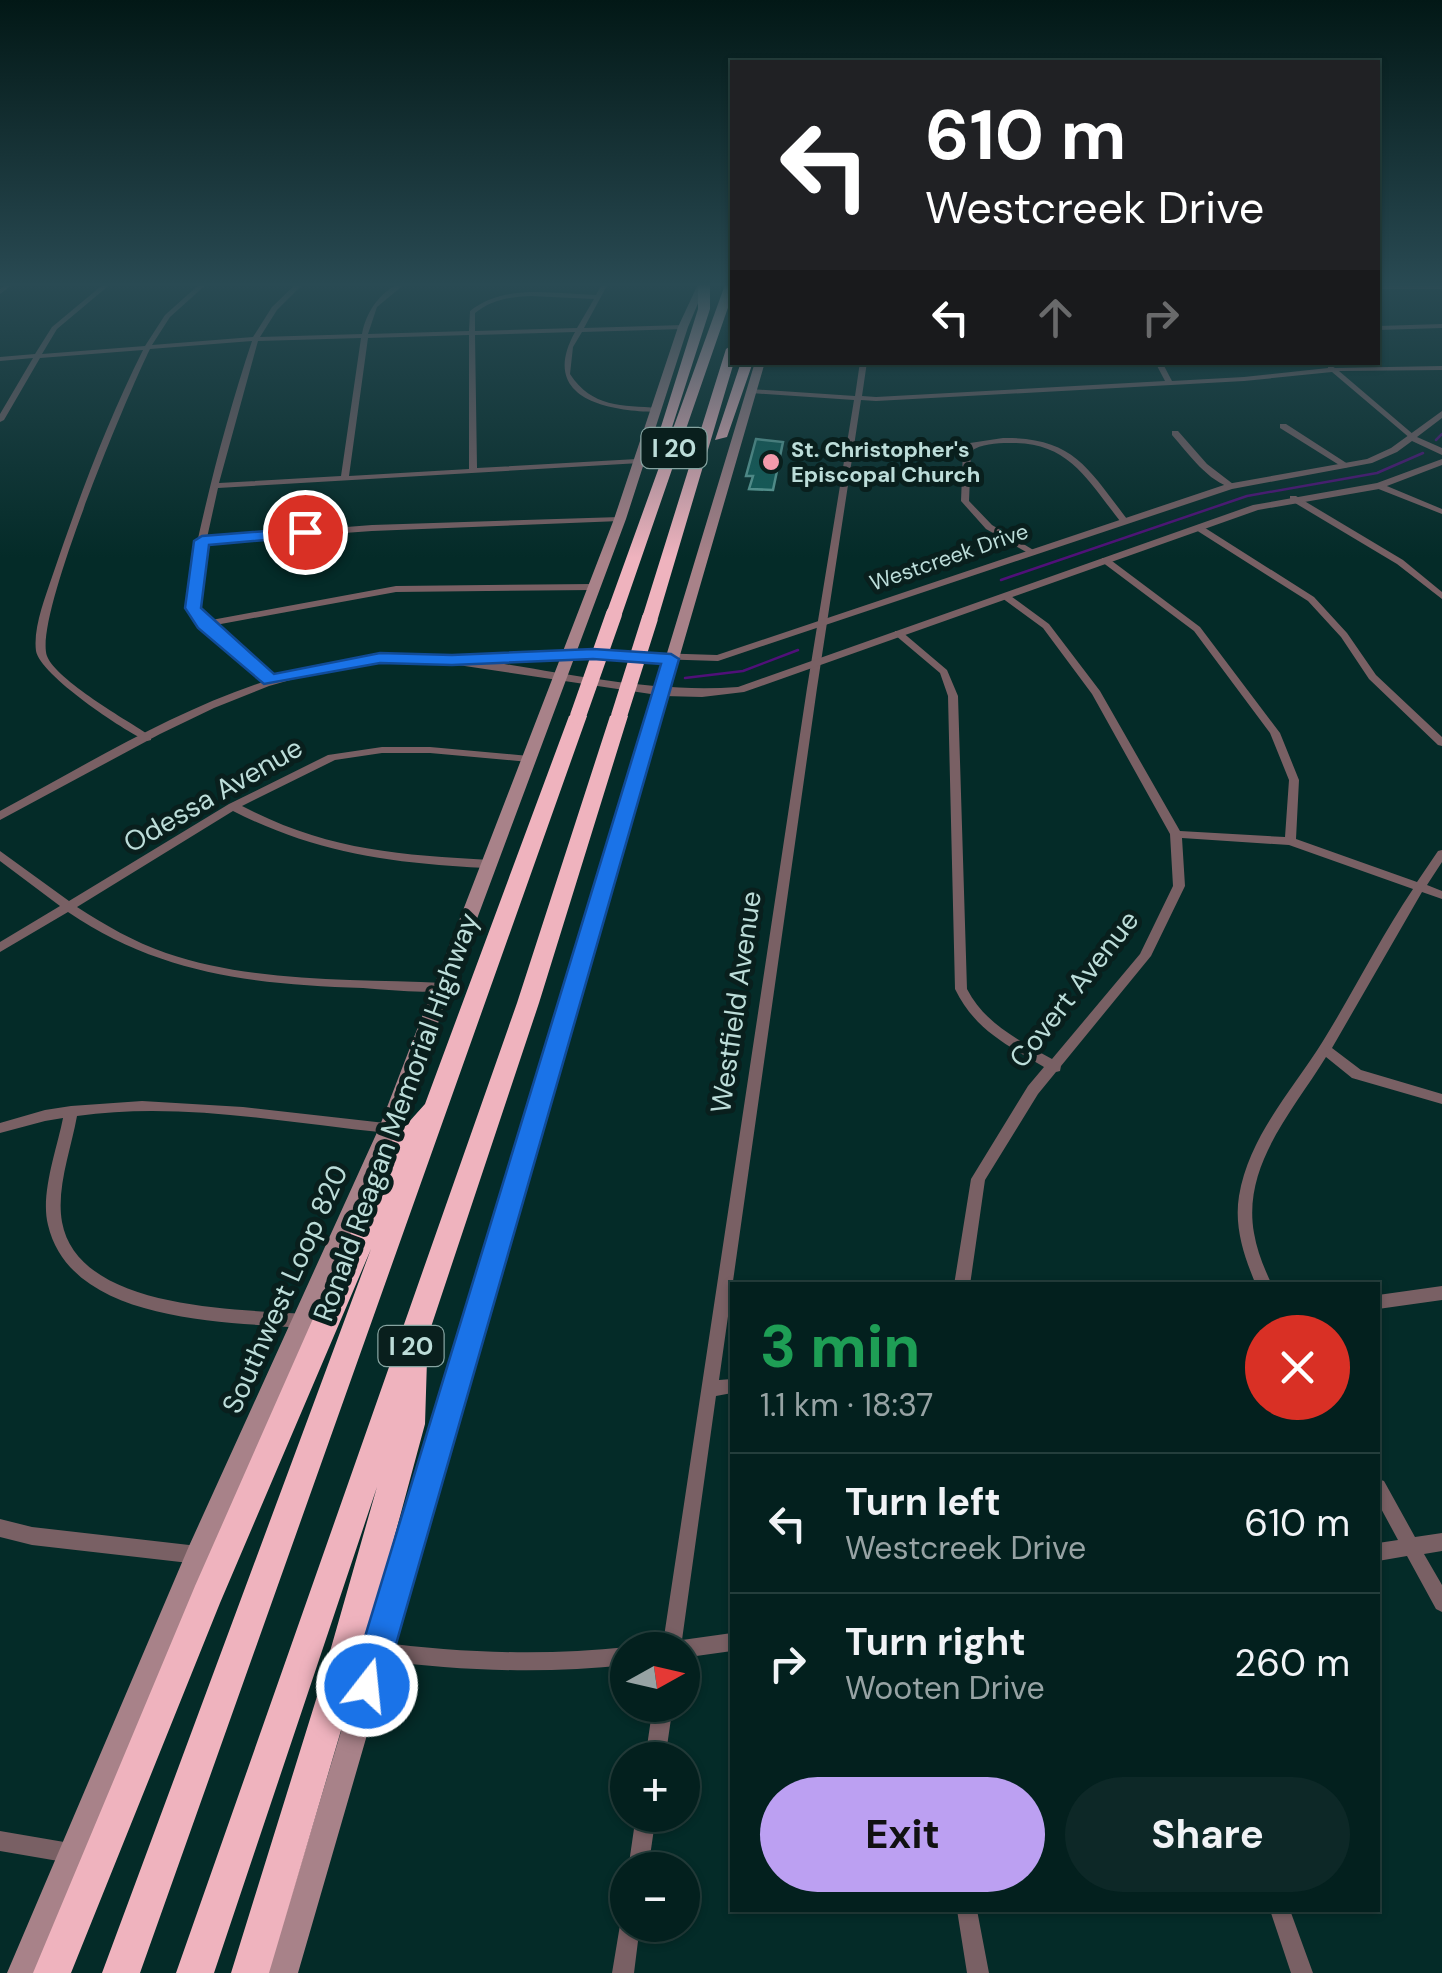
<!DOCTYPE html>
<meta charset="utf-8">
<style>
body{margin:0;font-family:"DM Sans",sans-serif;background:#0d2827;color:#f1f3f6;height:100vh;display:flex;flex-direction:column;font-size:38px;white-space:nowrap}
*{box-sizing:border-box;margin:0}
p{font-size:32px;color:#97a3a4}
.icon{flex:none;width:55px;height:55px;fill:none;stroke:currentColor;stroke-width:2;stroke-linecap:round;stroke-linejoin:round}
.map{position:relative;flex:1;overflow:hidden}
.side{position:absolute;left:730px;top:1282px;width:650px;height:630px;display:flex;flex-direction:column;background:#03201e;border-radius:0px;box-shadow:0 2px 8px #0004,0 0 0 2px #243e3c}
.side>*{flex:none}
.top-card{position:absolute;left:730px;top:60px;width:650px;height:305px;border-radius:0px;box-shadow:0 2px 8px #0004,0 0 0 2px #243e3c;background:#202124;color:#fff;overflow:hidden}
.needle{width:65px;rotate:82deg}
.tools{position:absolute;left:610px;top:1632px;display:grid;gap:20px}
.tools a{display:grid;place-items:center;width:90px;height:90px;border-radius:50%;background:#03201e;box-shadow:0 2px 8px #0004,0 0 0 2px #243e3c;font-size:50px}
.pin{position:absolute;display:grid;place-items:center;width:85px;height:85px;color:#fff;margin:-42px;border:5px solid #fff;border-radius:50%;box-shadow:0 2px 10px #0007}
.me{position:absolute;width:110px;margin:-55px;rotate:16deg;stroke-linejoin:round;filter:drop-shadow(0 0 8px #0008)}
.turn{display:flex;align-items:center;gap:35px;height:210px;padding:0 30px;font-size:45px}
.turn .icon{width:130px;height:130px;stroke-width:2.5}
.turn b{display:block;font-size:70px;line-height:85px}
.lanes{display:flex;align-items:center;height:95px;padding:0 30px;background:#0003;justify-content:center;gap:50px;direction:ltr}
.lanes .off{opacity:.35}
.round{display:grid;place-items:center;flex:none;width:105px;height:105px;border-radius:52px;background:#0d2827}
.summary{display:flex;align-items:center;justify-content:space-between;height:170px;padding:0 30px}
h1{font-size:60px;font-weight:700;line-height:75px;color:#1e9e55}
.action{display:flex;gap:20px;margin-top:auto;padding:20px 30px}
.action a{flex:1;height:115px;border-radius:60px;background:#bca0f2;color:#111;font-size:40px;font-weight:700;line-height:115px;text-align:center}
.action a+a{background:#0d2827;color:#f1f3f6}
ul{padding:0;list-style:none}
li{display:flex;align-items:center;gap:30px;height:140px;padding:0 30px;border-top:2px solid #243e3c}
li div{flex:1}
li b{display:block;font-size:38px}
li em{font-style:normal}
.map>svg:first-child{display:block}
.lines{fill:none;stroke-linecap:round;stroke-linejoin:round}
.stream{stroke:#501079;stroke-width:2.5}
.building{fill:#0e5d57;stroke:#5da29b;stroke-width:2.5}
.minor{fill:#796064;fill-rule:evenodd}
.tertiary{fill:#796064;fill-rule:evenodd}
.secondary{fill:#a88289;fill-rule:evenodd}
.motorway{fill:#efb3be;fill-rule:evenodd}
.motorway-bridge{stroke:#efb3be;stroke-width:16}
.route{fill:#1a73e8;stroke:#114b97;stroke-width:2.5}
.poi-dot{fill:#f39aac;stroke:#091f1d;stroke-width:4}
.labels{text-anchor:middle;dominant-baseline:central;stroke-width:10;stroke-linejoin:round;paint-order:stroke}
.far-poi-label{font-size:22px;font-weight:bold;fill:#bcddd9;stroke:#091f1d;text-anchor:start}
.far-street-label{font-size:22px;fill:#bcddd9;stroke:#091f1d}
.shield{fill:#091f1d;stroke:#86a4a1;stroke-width:2.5}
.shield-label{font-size:25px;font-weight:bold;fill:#bcddd9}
.street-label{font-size:28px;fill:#bcddd9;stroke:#091f1d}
</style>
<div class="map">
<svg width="1442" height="1973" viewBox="0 0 1442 1973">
<rect width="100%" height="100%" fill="#042b28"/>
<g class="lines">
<!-- stream -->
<path class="stream" d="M1436,440L1442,434
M1001,580L1247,496L1377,473L1423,453
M685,678L743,671L798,650"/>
</g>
<!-- building -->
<path class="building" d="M756,439L783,442L773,490L749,489L753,476H746Z"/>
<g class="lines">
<!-- minor -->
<path class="minor" d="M9,282H16L0,294V289Z
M106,282H113L57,329L42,354L145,346L165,315L202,282H209L170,317L152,345L253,337L272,307L298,282H305L277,310L260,337L362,334C366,311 383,286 407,282L377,307L368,334L469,331L470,311C505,283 554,294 596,295L603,282H609L584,328L683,325L686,327L683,329L582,332L573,347L570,374C592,408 622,405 658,408L659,410L655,412C604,411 539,397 575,332L475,335L477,468L637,459H640V463L218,488L207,538L372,525L620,517L624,519L620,521L372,531L206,543C201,568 190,600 206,621L396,586L593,584L597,587L593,590L396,592L210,626L273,678V682L270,683C252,673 197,630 190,611C183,592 193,563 197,543C212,475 230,407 252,341L150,349C128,394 33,618 47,656C56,680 128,721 151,736V740L147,741C124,731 40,675 36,651C33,628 45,598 52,577C78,500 107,422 143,350L40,358L4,420L0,422V414L33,358L0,361V357L35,354L52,327ZM531,296L594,299L577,328L475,331V313C492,299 510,297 531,296ZM469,335V469L349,476L368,338ZM361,338L341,476L219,483L258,341Z
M1442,324V328L1378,330V326Z
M860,362H867L862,396L876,397L1165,381L1155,362H1162L1172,381L1244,377L1328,368V366L1330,365L1335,368L1442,366V370L1339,371L1414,435L1415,437L1411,439L1332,372L1244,381L876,401L861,400L817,688L719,1380L732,1379V1393L716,1396L682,1640L732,1633V1651L682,1658V1650H662L807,688L854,400L751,393L747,391L751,389L855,396Z
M1280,424H1286L1351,466L1344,468L1280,428Z
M1172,431H1178L1207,464L1233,484V488C1208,482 1189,454 1172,435Z
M1003,438C1073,437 1088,468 1127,519L1120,521C1087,479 1068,441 1009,443C996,443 981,444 971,451L969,501L992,525L1035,551L1028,553L986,529L961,501L963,450L970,443Z
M1376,484H1382L1442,509V514L1376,488Z
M1290,496H1296L1403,560L1442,592V599L1397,564L1290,500Z
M1196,526H1202L1314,597L1347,633L1376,675L1442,737V746L1438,745L1369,679L1341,637L1308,601L1196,530Z
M1102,558H1108L1200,627L1280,733L1299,780L1296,839L1417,882L1438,851L1442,850V862L1427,885L1442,891V899L1422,892L1332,1048L1361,1070L1442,1094V1104L1352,1078L1326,1057C1293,1111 1242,1165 1254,1233C1257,1251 1264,1268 1272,1285H1256C1244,1256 1234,1227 1239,1196C1249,1136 1292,1091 1323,1041C1354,991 1380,938 1413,889L1289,845L1182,838L1185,886L1151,956L1061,1066L1060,1071L1056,1072L1038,1094L985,1180L970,1285H954L971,1179L1028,1086L1044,1067C1007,1045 975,1030 955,989L948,696L940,673L895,635V631H901L947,670L958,696L967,989C985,1024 1019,1040 1052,1059L1140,954L1173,886L1170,834L1092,694L1043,628L1002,598V594H1008L1049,624L1100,691L1180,831L1285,837L1289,780L1270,733L1194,631L1102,562Z
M382,747H430L529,756L534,759L529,762L430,753H382L335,760L242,806C326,850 397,855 490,860L494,861L496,864L494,867C476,869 457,866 439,865C364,859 300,845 233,811L77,907C105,925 134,942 166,953C254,983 353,979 444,983L450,987L448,990C422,994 391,990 363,988C254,984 161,975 68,912L0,952V942L60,906L0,861V851L69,901L229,804L328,755Z
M142,1101L243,1107L394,1124L396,1128L394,1132L389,1133C287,1123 180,1101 77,1116C71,1150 56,1188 62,1222C78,1310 236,1309 304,1314L309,1316L312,1321L309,1326L304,1328C225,1322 71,1323 48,1225C40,1194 57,1149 63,1118L45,1121L0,1133V1123L45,1110L71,1106Z
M1442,1286V1300L1378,1309V1295Z
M1378,1479L1384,1481L1415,1537L1442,1533V1551L1424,1554L1442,1585V1612L1436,1609L1407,1556L1378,1561V1543L1398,1540L1378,1503Z
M0,1519L32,1527L198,1546L204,1549L207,1555L204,1561L198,1564L32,1545L0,1537Z
M377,1642C461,1653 544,1656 628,1647L635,1650H628V1665C543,1674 461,1671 377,1660L370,1658L368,1651L370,1644Z
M653,1705H673L665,1760H645Z
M636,1815H656L648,1870H628Z
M0,1831L70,1843L77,1846L80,1853L77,1860L70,1863L0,1851Z
M957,1910H977L989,1973H967Z
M1270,1910H1290L1313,1973H1291Z
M628,1916V1925H640L634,1973H612L620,1925L623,1918Z"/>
<!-- tertiary -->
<path class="tertiary" d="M1378,285H1442V289H1378Z
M1442,411V418L1417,437L1442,448V455L1412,441L1397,452L1372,463L1232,489L718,661L593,657L492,662C575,675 654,693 738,687L1253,505L1377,483L1442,459V465L1379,489L1258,510L744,692L702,697L664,696L438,662H379L322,671L269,686L214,708L160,734L0,820V811C157,726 299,632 486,661V657L490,656L593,651L717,655L1227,484L1367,459L1391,448Z"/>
<!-- secondary -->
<path class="secondary" d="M699,282H707L688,327L626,519L399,1128L207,1564L37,1973H7L189,1546L379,1128L614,519L678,327Z
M755,362H765L298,1973H268Z"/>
<!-- motorway -->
<path class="motorway" d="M698,282H710V309L666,446L654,449L698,309Z
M726,282H732V296L622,614L608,617L606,614Z
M732,345L734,362L658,618L650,623L644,621L642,618L726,349Z
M741,362H753L727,437L715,440Z
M578,711L587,716L140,1973H102L371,1249L220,1603L71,1973H33L195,1586L391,1142L425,1104L569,716Z
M619,711L628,716L539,1003L423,1351L427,1360L425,1424L353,1690L269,1973H231L319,1690L377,1487L214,1973H176L517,1003L610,716Z"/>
<!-- motorway-bridge -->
<path class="motorway-bridge" d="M578,716L614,614
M619,716L650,618"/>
</g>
<!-- sky -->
<linearGradient id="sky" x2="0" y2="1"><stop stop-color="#021816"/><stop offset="0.51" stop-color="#294a53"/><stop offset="1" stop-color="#294a53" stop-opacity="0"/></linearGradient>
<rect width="1442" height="558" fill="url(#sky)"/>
<!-- route -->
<path class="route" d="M305,528L313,532L311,536L209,545L201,608L274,674L380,653L452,655L593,649L671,654L679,659L384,1686L379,1699L367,1704L355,1699L350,1686L661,664L593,659L452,665L380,663L264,684L198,628L185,608L194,541L202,536Z"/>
<!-- markers -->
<circle class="poi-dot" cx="771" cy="462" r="10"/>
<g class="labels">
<!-- far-poi labels -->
<g class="far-poi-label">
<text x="791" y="449">St. Christopher's<tspan x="791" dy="25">Episcopal Church</tspan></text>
</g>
<!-- far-street labels -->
<g class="far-street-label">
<text transform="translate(949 557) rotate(-19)">Westcreek Drive</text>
</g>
<!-- shield labels -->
<g class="shield">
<rect x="641.5" y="428" width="65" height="40" rx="8"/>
<rect x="378.5" y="1326" width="65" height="40" rx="8"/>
</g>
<g class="shield-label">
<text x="674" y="448">I 20</text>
<text x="411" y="1346">I 20</text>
</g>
<!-- street labels -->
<g class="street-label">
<text transform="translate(213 795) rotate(-30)">Odessa Avenue</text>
<text transform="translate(1074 989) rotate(-52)">Covert Avenue</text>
<text transform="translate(736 1002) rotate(-82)">Westfield Avenue</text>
<text transform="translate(396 1117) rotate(-70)">Ronald Reagan Memorial Highway</text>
<text transform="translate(285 1289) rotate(-66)">Southwest Loop 820</text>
</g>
</g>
</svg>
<div class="tools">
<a><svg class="needle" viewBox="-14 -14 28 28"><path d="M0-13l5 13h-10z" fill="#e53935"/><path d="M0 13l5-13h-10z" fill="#97a3a4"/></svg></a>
<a>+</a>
<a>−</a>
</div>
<div class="pin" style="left:305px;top:532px;background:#d93025"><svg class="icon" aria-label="arrive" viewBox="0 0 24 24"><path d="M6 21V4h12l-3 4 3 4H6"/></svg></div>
<svg class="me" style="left:367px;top:1686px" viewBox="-20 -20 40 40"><circle r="17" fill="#1a73e8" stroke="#fff" stroke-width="3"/><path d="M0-11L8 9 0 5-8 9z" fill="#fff"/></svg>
<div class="top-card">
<div class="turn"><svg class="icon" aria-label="left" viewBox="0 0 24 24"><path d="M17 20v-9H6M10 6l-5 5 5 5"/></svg><div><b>610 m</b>Westcreek Drive</div></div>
<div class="lanes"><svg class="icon" aria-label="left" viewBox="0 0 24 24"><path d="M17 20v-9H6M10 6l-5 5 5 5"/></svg><svg class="icon off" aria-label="ahead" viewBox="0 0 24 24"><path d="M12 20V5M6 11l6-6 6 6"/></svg><svg class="icon off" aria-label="right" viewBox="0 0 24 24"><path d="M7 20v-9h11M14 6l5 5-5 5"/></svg></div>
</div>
<section class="side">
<div class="summary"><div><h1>3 min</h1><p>1.1 km · 18:37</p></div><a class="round" style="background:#d93025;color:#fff"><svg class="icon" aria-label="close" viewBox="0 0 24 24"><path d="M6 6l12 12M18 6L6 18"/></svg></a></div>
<ul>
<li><svg class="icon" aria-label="left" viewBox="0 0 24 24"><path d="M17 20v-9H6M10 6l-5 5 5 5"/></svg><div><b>Turn left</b><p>Westcreek Drive</p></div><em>610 m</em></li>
<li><svg class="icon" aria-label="right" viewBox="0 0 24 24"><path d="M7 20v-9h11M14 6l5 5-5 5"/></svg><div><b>Turn right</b><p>Wooten Drive</p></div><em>260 m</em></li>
</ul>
<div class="action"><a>Exit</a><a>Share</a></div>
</section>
</div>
